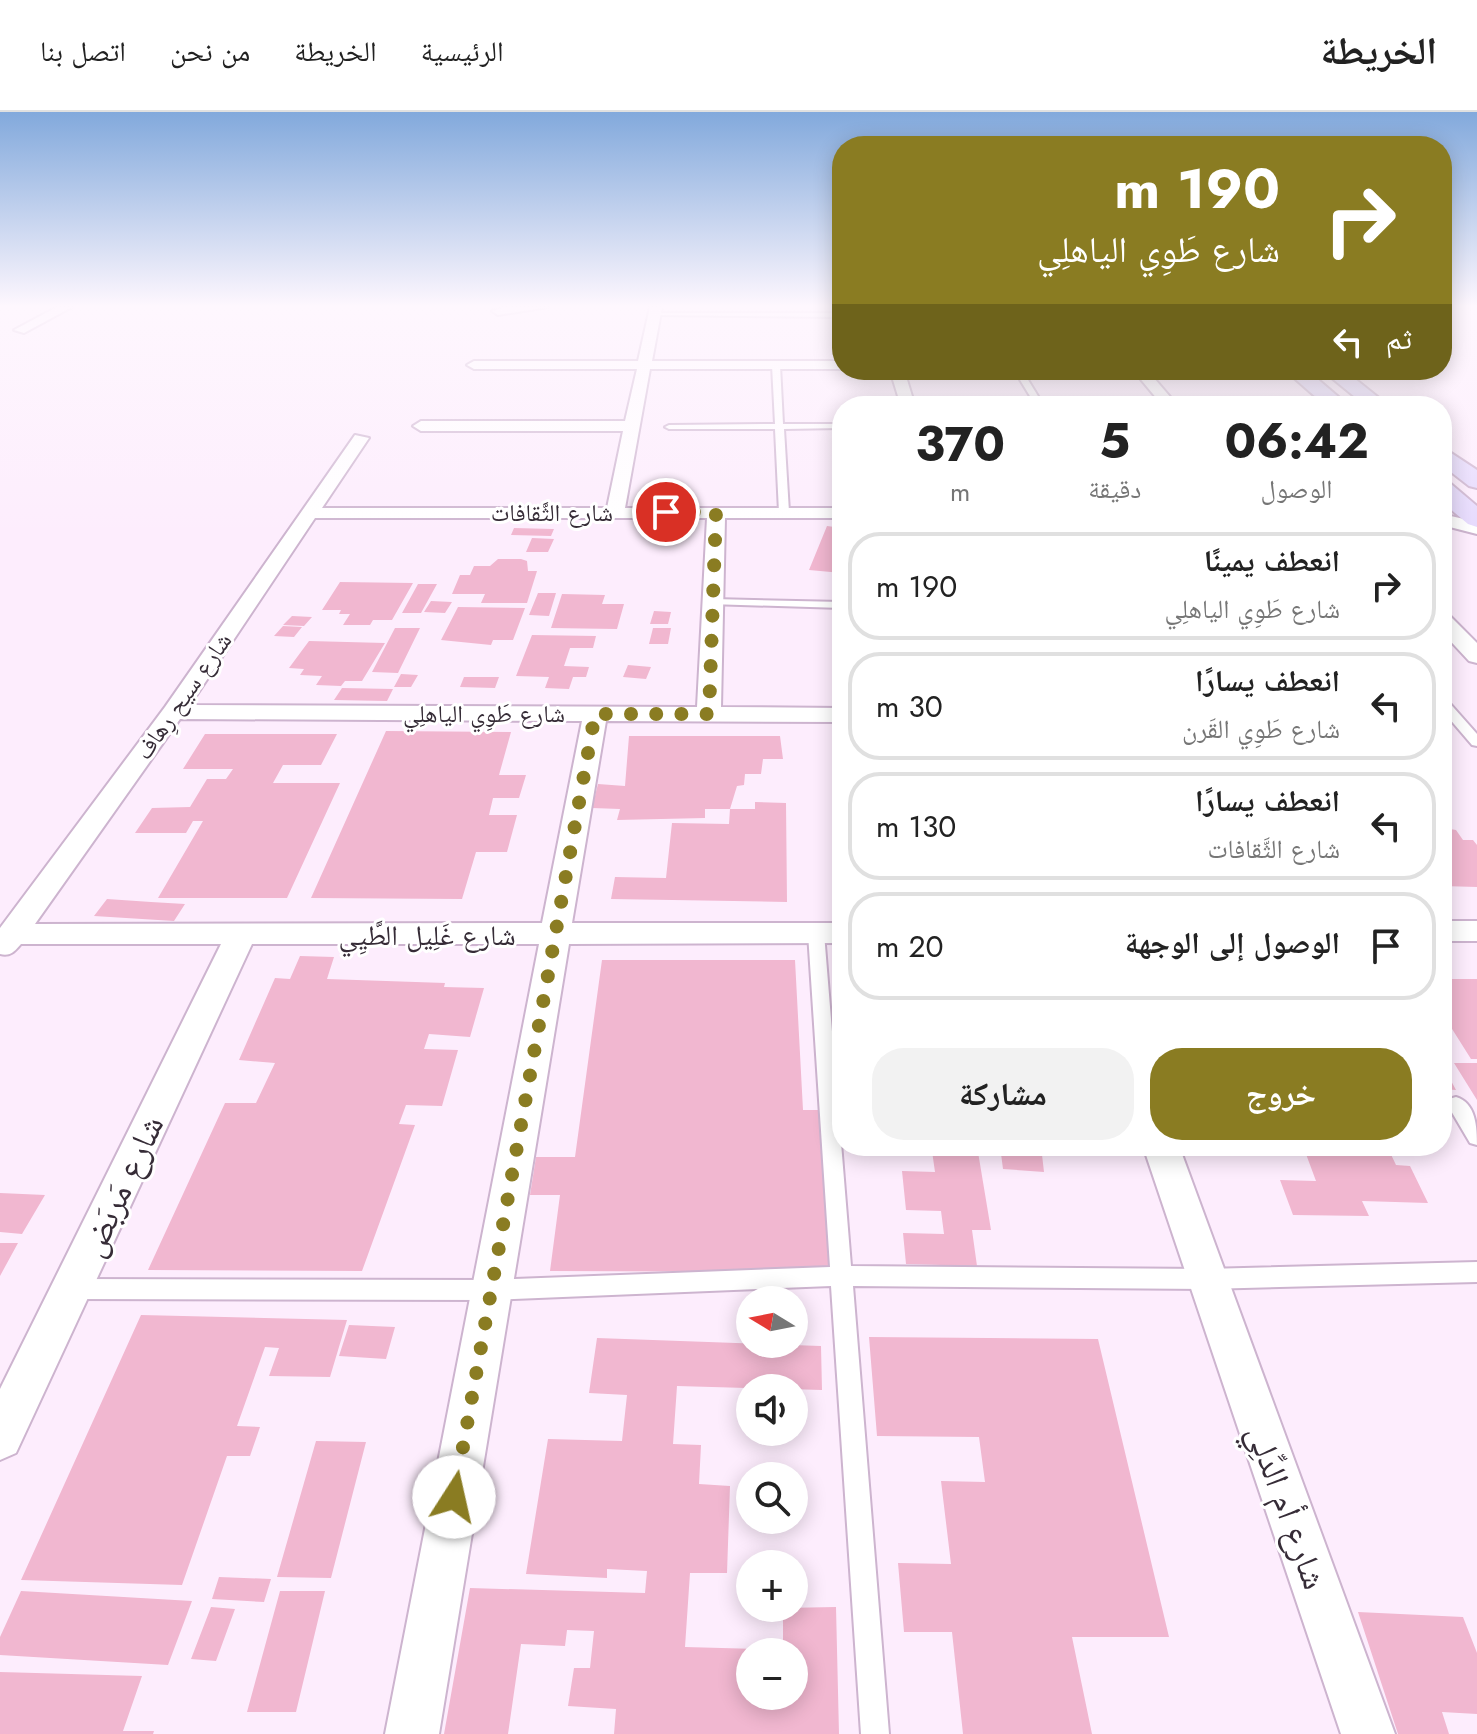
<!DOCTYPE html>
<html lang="ar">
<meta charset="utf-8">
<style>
body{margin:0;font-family:Jost,"Noto Naskh Arabic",sans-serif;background:#f2f2f2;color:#222;direction:rtl;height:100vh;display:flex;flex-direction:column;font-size:30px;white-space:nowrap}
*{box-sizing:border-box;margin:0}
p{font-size:26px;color:#767676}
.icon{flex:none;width:44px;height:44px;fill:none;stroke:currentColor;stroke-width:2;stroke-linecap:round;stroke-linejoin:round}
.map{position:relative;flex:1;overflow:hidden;direction:ltr}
.drawer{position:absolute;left:832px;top:284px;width:620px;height:760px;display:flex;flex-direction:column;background:#fff;border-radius:32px;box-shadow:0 4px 20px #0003;direction:rtl}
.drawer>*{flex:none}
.banner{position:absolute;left:832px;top:24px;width:620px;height:244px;border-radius:32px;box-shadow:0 4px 20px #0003;direction:rtl;background:#8a7c22;color:#fff;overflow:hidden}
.needle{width:52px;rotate:280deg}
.tools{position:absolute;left:736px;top:1174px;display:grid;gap:16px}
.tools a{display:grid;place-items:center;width:72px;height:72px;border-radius:50%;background:#fff;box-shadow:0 4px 20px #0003;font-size:40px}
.pin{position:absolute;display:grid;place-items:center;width:68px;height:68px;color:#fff;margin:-34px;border:4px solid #fff;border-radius:50%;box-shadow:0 2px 8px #0007}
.me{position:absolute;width:88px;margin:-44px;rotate:10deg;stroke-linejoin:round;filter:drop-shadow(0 0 6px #0008)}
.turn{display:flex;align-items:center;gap:28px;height:168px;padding:0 40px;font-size:36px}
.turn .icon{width:104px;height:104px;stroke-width:2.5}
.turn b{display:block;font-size:56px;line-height:68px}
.then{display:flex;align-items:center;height:76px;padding:0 40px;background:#0003;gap:16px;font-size:30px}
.eta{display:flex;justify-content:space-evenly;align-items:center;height:136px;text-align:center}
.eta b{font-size:48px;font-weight:700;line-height:56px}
.primary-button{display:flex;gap:16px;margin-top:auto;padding:16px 40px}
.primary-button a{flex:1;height:92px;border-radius:32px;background:#8a7c22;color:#fff;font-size:32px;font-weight:700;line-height:92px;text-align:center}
.primary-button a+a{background:#f2f2f2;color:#222}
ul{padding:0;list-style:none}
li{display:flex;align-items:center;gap:24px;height:108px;margin:0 16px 12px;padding:0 24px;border:4px solid #e0e0e0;border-radius:32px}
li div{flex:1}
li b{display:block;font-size:30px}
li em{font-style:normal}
header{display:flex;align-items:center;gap:48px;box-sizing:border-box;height:112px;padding:0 40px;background:#fff;border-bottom:2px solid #e0e0e0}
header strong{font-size:38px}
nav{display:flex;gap:44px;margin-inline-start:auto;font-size:28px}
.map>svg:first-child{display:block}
.building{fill:#f1b7d0}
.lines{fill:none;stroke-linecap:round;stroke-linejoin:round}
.service-casing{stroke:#cdb4cf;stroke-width:4}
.minor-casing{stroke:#cdb4cf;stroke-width:4}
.secondary-casing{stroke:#cdb4cf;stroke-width:4}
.service{fill:#fff;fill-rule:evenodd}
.minor{fill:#fff;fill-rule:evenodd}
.secondary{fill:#e6dafd;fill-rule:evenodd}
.route{stroke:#8a7c22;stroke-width:14;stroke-dasharray:0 25.2}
.labels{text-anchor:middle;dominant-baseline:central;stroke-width:6;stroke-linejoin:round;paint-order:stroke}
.far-street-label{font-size:24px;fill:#362c37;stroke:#fff}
.street-label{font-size:28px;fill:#362c37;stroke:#fff}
.near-street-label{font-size:34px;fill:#362c37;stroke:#fff}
</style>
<header>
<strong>الخريطة</strong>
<nav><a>الرئيسية</a><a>الخريطة</a><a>من نحن</a><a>اتصل بنا</a></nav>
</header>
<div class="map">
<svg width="1477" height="1622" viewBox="0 0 1477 1622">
<rect width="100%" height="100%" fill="#fdedfd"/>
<!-- building -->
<path class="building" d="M827,414L842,416V461L809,458Z
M514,416L554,417L551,424L511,423Z
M532,426L554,427L548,440H526Z
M498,447H521L527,449L528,459H537L527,491H481L485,482H452L460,463H470L474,454H490Z
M340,470L413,471L392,508H373L370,513H343L350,502H339L341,498H322Z
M418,472H437L421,501H402Z
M538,481H556L549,504L529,503Z
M562,482L605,483L602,492H624L617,517L551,516Z
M431,489L452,490L445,501L424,500Z
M458,495L525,496L513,528H493L491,533L441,528Z
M654,499L671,500L668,512H650Z
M292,504L312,505L304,514L283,513Z
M283,514L302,515L294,525L274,524Z
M395,516H420L398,561L372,560Z
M653,516H671L668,532H649Z
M532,523L596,524L593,536H570L564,554L589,555L586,565H573L569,577L545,576L549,565L516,564Z
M309,529L385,531L362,569H345L341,574L316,573L322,564L300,563L304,557L289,556Z
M628,553L651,555L646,567L623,565Z
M401,562L418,563L411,575H394Z
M464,565H499L495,576L460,575Z
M342,576L393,577L387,589L334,588Z
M386,619L511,620L499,663H526L519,686H493L489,703H517L507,740H476L462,787L311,786Z
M205,622H337L321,653H283L273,671H340L287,786H158L203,709H193L186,721H135L152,696L190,695L207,667H226L233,657H183Z
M629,624H780L783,647H763L761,662H745L744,673L737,674L730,697H705V706L617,708L620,697L592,696L598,672L625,674Z
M755,690L786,691L787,790L611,787L615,765L666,766L672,711L729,712L730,697H755Z
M1442,707L1450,717L1456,718L1463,728H1473L1477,733V775L1442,774Z
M107,787L151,790L185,792L174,809L94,804Z
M300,844L334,845L327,867L445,871L444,875L484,876L470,925L429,922L424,937L458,938L442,994L406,993L399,1012L415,1013L362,1159L148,1158L225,991H256L275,951L239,948L275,866L290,867Z
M602,848H795L803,998H819L829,1160L550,1159L560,1083H530L536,1045H575Z
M1442,867H1477V947H1471L1442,901Z
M1454,951H1477V988Z
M1442,952L1456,978L1442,977Z
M903,1034H977L991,1118H972L977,1154L906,1152L903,1121L944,1122L941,1099L906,1098L902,1059L935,1060L932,1039L903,1038Z
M1000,1034H1041L1044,1060L1003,1057Z
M1303,1034H1387L1396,1053L1410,1054L1428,1091L1362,1089L1369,1104L1293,1103L1280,1068L1316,1069Z
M0,1081L45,1083L22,1122L0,1120Z
M0,1131H18L0,1164Z
M141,1203L347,1208L330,1265L269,1264L279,1236L265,1235L237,1314L260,1315L250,1344H227L182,1473L21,1468Z
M349,1213L395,1215L386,1247L339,1244Z
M869,1225L1098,1227L1169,1525H1072L1092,1622H963L952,1520H904L898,1451L951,1452L941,1369L985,1370L979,1325L877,1324Z
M597,1226L821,1234L822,1278L677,1274L673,1332L701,1333L699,1372L730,1374L727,1461H690L685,1535L758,1537L750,1540V1584H794V1540H783V1496L836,1495L839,1622H614L616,1597L568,1594L574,1556H590L594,1519L567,1518L565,1534L521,1532L508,1622H444L470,1476L645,1481L647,1459L607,1457V1466L526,1462L548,1327L622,1329L627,1283L589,1281Z
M316,1329L366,1330L331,1466L277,1465Z
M219,1465L271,1467L264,1490L212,1487Z
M21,1479L192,1489L168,1553L0,1543V1525Z
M280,1479H325L296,1600H247Z
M211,1495L235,1497L216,1549L191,1547Z
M1358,1500L1463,1505L1477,1541V1602L1442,1600L1449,1622H1398Z
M0,1560L142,1564L123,1619H154L153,1622H0Z"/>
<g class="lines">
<!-- service casing -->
<g class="service-casing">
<path id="service" d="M842,201V205L652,203L655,201Z
M776,251L780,253L783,312H842V316L784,317L789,400L784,403L779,400L775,317H669L665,315L669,313L775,312L772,253Z
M1014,258H1022L1044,294H1036Z
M713,487L842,490V496L709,492V488Z
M1442,586L1446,587L1477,622V634L1472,633L1442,598Z
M816,816L824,821L851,1154L1206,1157L1477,1150V1170L1206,1177L853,1174L889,1622H861L831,1174L490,1188L74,1187L66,1184L63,1177L66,1170L74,1167L490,1168L830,1155L808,821Z
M1456,985C1476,991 1477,1015 1477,1033L1470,1031L1447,992L1449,987Z"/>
</g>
<!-- minor casing -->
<g class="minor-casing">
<path id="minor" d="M57,195H72L24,221L14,218Z
M506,195H548L498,203L492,199Z
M650,195H662L652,249H842V257H650L625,396H842V406H725L721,595L842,596V610L606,609L572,811H842V831L569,832L439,1622H385L539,832H252L16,1341L0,1348V1277L221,832H21C15,839 10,845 0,842V816L165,595L355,323L369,326L322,396H607L623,319H421L413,314L421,309H625L637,257H474L467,253L474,249H638ZM315,406H707L697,595L190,593ZM180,607L582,609L542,811L35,812Z
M890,258H904L915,294H901Z
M1133,258H1147L1178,294H1163Z
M1442,402L1477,410V422L1442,413Z
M1442,501L1449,503L1477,531V551L1469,549L1442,520Z
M1442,809H1477V829H1442Z
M1143,1034H1179L1395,1622H1341Z"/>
</g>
<!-- secondary casing -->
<g class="secondary-casing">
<path id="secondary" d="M1285,258H1307L1349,294H1326Z
M1322,258H1344L1389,294H1366Z
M1442,335L1477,358V376L1469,374L1442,353Z
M1442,370L1451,372L1477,394V415L1468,412L1442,390Z"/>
</g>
<!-- service -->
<use href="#service" class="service"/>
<!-- minor -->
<use href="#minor" class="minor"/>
<!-- secondary -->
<use href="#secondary" class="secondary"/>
</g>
<!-- sky -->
<linearGradient id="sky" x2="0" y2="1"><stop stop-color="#82a9dc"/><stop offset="0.46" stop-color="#fef7fe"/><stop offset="1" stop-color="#fef7fe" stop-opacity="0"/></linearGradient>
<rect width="1477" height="422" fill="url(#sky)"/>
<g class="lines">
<!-- route -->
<path class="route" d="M454,1385L595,602H709L716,400H666"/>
</g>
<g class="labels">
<!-- far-street labels -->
<g class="far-street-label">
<text x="552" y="400">شارع الثَّقافات</text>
<text transform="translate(183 584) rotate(-55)">شارع سيح رِهاف</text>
<text x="484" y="601">شارع طَوِي الياهلِي</text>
</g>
<!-- street labels -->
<g class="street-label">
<text x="427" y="823">شارع غَلِيل الطَّيِي</text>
</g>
<!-- near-street labels -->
<g class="near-street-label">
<text transform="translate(122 1074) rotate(-65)">شارع مَربَض</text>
<text transform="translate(1287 1395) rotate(70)">شارع أم الدِّلِي</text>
</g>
</g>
</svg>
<div class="tools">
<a><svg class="needle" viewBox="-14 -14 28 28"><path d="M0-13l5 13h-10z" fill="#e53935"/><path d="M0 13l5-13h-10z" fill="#767676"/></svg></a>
<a><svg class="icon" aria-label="sound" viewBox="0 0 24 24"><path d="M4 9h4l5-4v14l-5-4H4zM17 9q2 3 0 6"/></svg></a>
<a><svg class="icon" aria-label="search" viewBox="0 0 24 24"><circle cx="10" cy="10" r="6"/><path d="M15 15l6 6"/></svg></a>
<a>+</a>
<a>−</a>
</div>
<div class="pin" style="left:666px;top:400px;background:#d93025"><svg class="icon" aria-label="arrive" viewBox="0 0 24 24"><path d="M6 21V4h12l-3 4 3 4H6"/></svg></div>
<svg class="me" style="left:454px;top:1385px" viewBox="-20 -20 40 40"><circle r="19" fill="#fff"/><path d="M0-13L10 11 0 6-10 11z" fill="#8a7c22"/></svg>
<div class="banner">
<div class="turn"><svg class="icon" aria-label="right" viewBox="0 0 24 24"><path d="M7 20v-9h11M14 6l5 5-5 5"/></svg><div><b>190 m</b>شارع طَوِي الياهلِي</div></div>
<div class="then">ثم<svg class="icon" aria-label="left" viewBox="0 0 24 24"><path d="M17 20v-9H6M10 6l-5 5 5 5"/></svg></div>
</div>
<section class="drawer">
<div class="eta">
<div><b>06:42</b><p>الوصول</p></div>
<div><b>5</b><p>دقيقة</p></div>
<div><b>370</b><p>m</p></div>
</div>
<ul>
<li><svg class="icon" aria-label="right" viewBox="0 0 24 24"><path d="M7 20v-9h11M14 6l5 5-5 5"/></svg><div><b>انعطف يمينًا</b><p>شارع طَوِي الياهلِي</p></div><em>190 m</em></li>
<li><svg class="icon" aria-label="left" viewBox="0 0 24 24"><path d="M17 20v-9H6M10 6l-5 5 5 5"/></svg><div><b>انعطف يسارًا</b><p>شارع طَوِي القَرن</p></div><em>30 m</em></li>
<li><svg class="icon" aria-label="left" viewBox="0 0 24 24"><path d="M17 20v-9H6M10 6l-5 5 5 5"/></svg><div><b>انعطف يسارًا</b><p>شارع الثَّقافات</p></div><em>130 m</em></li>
<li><svg class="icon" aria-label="arrive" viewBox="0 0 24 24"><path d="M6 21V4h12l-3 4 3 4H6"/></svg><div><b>الوصول إلى الوجهة</b></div><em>20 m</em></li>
</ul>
<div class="primary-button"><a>خروج</a><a>مشاركة</a></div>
</section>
</div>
